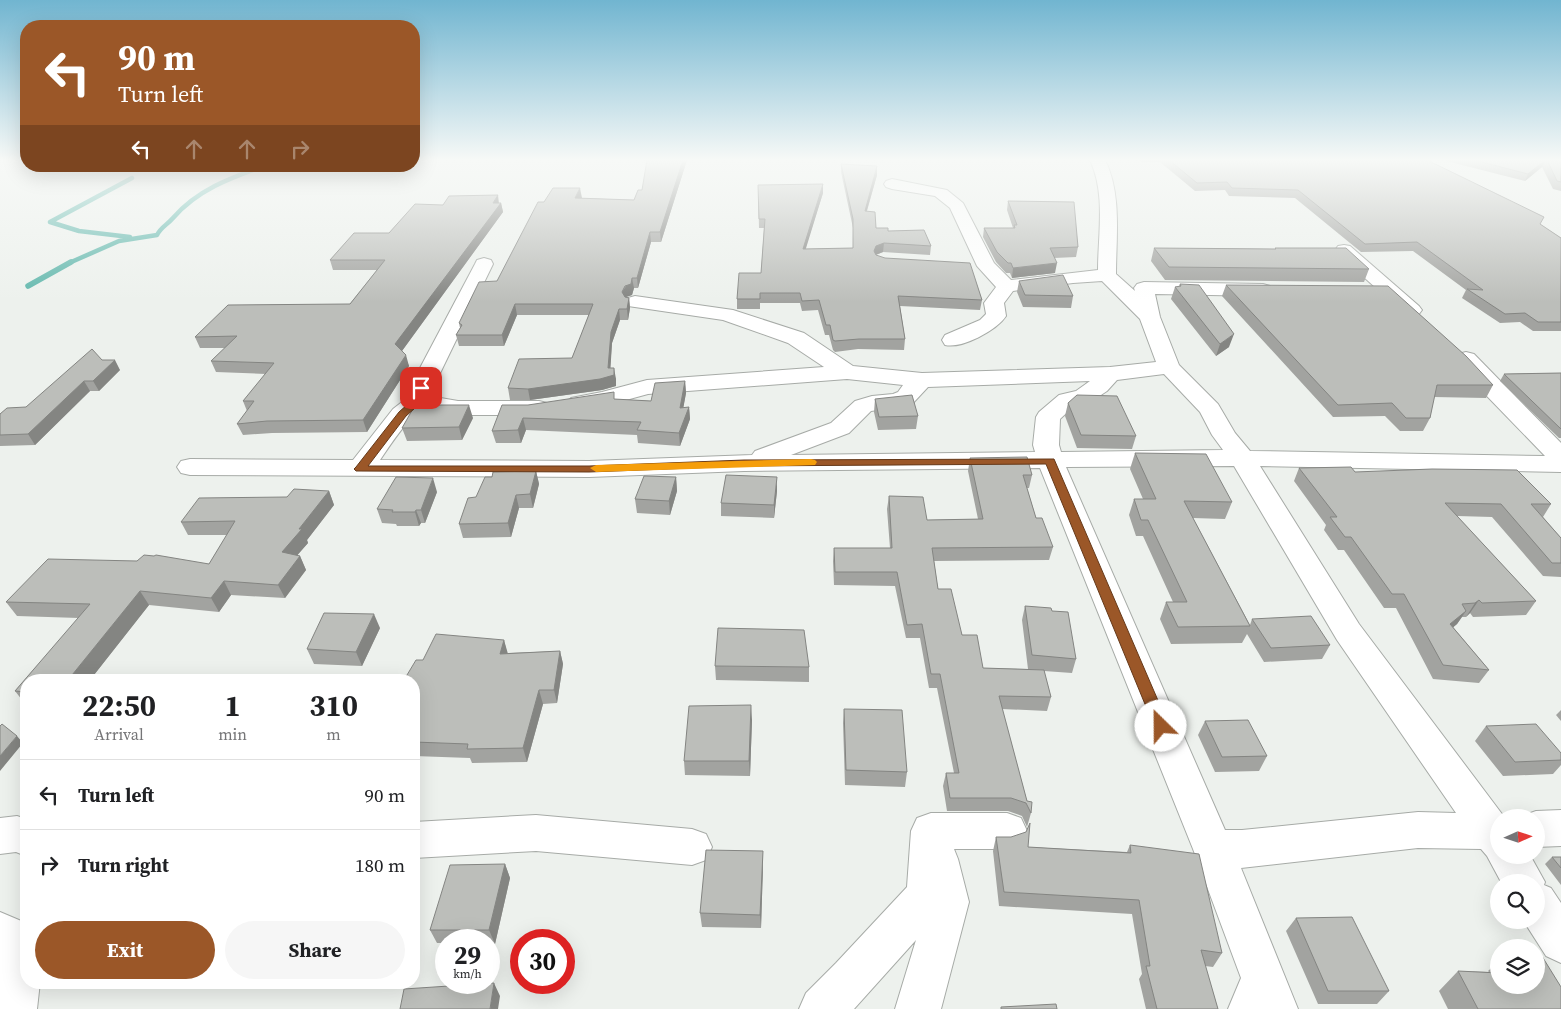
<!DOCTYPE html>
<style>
body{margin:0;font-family:"Source Serif 4",serif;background:#f6f6f6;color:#202124;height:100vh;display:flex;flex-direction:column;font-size:19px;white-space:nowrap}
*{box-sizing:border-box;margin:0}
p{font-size:16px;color:#757577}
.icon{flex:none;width:28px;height:28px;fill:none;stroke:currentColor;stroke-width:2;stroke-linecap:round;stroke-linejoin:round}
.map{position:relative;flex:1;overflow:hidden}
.side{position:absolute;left:20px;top:674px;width:400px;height:315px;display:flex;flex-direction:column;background:#fff;border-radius:20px;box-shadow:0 5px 20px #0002}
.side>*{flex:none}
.guide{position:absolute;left:20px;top:20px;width:400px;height:152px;border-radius:20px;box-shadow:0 5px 20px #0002;background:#9b5728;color:#fff;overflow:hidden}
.needle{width:32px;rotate:87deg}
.buttons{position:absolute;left:1490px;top:809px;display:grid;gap:10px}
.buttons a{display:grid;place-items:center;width:55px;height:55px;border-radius:50%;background:#fff;box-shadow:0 5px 20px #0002;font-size:25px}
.speed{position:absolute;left:435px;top:929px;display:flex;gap:10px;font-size:25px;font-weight:700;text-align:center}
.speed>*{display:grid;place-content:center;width:65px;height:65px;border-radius:50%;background:#fff;box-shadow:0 5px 20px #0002;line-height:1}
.speed small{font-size:12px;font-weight:400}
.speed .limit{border:8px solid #d22;background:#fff;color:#111}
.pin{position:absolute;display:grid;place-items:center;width:42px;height:42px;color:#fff;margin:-21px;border-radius:10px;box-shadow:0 2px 8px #0006}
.me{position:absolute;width:55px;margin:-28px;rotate:337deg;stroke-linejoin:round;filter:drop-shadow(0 0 4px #0008)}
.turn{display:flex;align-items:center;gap:18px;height:105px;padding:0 15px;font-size:22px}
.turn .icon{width:65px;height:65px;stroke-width:2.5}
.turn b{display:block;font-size:35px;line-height:42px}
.lanes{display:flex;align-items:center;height:48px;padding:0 15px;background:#0003;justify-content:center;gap:25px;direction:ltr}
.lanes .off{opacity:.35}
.eta{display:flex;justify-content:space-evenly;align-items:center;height:85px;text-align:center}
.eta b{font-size:30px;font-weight:700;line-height:35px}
.primary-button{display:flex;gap:10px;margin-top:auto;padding:10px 15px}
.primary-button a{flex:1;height:58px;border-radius:30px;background:#9b5728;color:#fff;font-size:20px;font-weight:700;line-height:58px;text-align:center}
.primary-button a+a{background:#f6f6f6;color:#202124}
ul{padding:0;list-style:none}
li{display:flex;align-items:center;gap:15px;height:70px;padding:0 15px;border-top:1px solid #e0e0e0}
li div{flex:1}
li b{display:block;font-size:19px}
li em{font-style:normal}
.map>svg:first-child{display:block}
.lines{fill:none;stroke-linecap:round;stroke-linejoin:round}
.stream-far1{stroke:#5fb6ab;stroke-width:4.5}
.stream{stroke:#5fb6ab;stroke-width:5.5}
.minor-casing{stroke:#a7aba7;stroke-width:2}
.minor{fill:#fff;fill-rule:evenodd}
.wall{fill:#a2a3a0}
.shaded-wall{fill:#848582}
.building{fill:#bcbeba;stroke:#848582}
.route{fill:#9b5728;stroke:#65391a}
.slow{fill:#f59e0b}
</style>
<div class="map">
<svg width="1561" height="1009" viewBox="0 0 1561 1009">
<rect width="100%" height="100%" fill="#edf1ed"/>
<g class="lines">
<!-- stream-far1 -->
<path class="stream-far1" d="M130,237L79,231L50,222L132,178
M69,263L119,241L157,235C161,227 167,225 173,218C197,190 230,178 264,166"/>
<!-- stream -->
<path class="stream" d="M28,286L71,262"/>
<!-- minor casing -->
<g class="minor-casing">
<path id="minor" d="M1090,160H1105C1122,194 1116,237 1116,274L1135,291L1134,288L1137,284L1144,282L1263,284L1270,286L1273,290L1270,294L1263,296L1155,294L1160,317L1179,365L1218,404L1235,433L1250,451L1545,456L1483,392L1458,364L1455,359L1458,354L1466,352L1474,354L1561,443V472L1260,466L1359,624L1502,814L1511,818H1499V855H1530L1545,882L1544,885L1551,888L1561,903V963L1546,956L1523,920H1536V882H1501L1487,856L1481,849L1418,848L1241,868L1298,1009H1228L1241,978L1193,849L1040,468L744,471L589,477L190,475L181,473L177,467L181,461L190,459L353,460L393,409L402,402L475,264L477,260L484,258L491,260L493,264L429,396L458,401H539L547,403L551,408L547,413L539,415H458L425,410C409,414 390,446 380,460L589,461L752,455L755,451L831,423L855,401L872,396L893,394L898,392L903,385L847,379L648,394L604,406L579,410L571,408L567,403L571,398L602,392L647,380L824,367L788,343L723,320L628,306L625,302L628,298L635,296L733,310L804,333L853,366L922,373L1110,367L1156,362L1140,319L1102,281L1073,283L1013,291L1004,303L1006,316C997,330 962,349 945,345L942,340L945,335L980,320L986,314L984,303L996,287L977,266L950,208L935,196L892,189L886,187L884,184L886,181L892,179L947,190L963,203L994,263L1011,280L1098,270C1098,234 1106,194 1090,160ZM1164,374L1200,412L1212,435L1223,450L1061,452L1059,445L1060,419L1075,405L1092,401L1107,391L1117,380ZM1090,381L1076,391L1059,395L1039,412L1036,417L1033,445L1035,452L791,455L849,433L871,411L906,406L914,402L928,387ZM1234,466L1337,640L1456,813L1418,812L1242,830H1225L1066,467Z
M1344,245L1350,246L1419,306L1422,310L1419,314L1412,316L1405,314L1338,254L1335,250L1338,246Z
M1561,810V846L1536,847V818L1522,816L1536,811Z
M931,813H1007L1021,818L1027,831L1021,844L1007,849H954L958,859L969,902L941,1009H895L916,940L854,1009H799L806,993L836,963L907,887L911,831L917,818Z
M536,815L692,829L706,834L712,847L706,860L692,865L536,851L414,858V822Z
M17,816L26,819V856L16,852L0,854V818Z
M0,912L26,923V982H40L37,1009H0Z"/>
</g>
<!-- minor -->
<use href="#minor" class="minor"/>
</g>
<!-- wall -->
<path class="wall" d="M687,160L661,242H651L638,288H634L632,295L626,297L629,298L630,308L628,320H620L612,343L610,368L616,379V386L602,390L530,400H510L508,388L572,358L589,315H517L504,346H459L456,335L460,328L459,323L497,281L544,202L582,198L634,200L642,190Z
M1140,160H1427L1540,224L1561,238V331H1533L1520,322L1500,323L1462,298L1466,290L1413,251L1361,252L1295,198L1229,196L1225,190L1195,191L1160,162H1142Z
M1442,160H1561V191L1553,189L1542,167L1525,181Z
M841,164L877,175L867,211L876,228L888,231L931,246L930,255L883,252L876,255L982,300L980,310L900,306L905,339L904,350L858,349L835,352L833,350L829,335H825L818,310L802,311L800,303H760V309H737V299L761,273L764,228H759L758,185L823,193L805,249L853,248V228L841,172Z
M1008,201L1078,247L1076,257L1054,258L1055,273L1012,278L1010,273H1006L996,262L983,237L984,228H1013L1007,210Z
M501,203L503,212L402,351L409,366L367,432L272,433L243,435L237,424L247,411L243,401L266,374L216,372L211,361L225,348H200L195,337L350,304L377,270H333L330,260L389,233L443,205Z
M1154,248L1275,249V248L1369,269L1364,282L1165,280L1151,261Z
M1019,281L1073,296L1071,308L1023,307L1017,292Z
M1180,284L1229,347L1216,356L1171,299L1175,287L1179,286Z
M1226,285L1493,385L1486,398L1434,397L1430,418L1423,431H1400L1385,416L1333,417L1222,296Z
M102,360L120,370L99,391H90L35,445L0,446V414L26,407Z
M1561,373V438H1559L1500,381L1504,374Z
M685,381L686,393L683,408L689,407L690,419L680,446L638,443L637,435L526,430L521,443H496L492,431L528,405L615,399L651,401Z
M875,399L918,416L916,429L878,430L874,412Z
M1068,403L1136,436L1132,449L1077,448L1065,416Z
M473,418L462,440L407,441L402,428Z
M1135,453L1232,502L1225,519L1193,518L1250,625L1252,619L1330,645L1322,659L1264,662L1247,634L1242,643L1171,644L1160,619L1166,602H1173L1143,536H1136L1129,515L1134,499H1143L1130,469Z
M970,458L1032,475L1029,488H1027L1036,518L1053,547L1049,560L934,561L938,589L962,635L983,668L1028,669L1022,620L1025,606L1052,611L1076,659L1072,673L1044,671L1051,697L1047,711L1002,709L1027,801L1031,813L1027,827L1022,816L1008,811H947L943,786L946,773H954L937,688H929L920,638H906L895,586L834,585L833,561L834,548H890L887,509L889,496L927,520L978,519L968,471Z
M1299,468L1355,472L1551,504L1543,517L1561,538V577L1543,576L1492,517L1457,516L1536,601L1526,615L1473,617L1470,613L1466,617H1462L1457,624L1453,627L1489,670L1479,683L1433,679L1396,608H1384L1344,550H1338L1324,530L1326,525L1294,481Z
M536,471L539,484L533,508H519L511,537L463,538L459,524L492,477Z
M676,477L677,491L670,515L637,513L635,499Z
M329,491L334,505L307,540L308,543L297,555L300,556L306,570L285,598L231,595L219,612L149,605L90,680H26V705L15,691L79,618L17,616L6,602L209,564L227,535H188L181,522L287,497Z
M777,491L774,518L721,516V503Z
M437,492L425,523H421L419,526H397L396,524L382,523L377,509Z
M380,628L362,666L314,664L307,649Z
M504,640L507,653L560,651L563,664L557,703L543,704L527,762L472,763L470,758L414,756V680L423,660Z
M715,666L809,667V682L716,680Z
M844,709L907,772L905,787L845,785L843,723Z
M1561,710V721L1556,715Z
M752,720L750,776L685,775L684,761Z
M1205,721L1267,756L1259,771L1215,772L1198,735Z
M1486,726L1561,753V765L1553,774L1503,776L1475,741Z
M996,837L1028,847L1127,852L1130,845L1222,953L1213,967L1205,966L1218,1009H1146L1139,979L1142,974L1132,914L999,906L993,851Z
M1552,857H1561V885L1545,864Z
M505,864L510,878L495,944H489V940H446V943H437L430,930Z
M763,865L761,928L702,927L700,913Z
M1296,918L1389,991L1377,1004H1318L1286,931Z
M1499,961V985L1561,1009H1448L1439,991L1458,971L1489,972L1488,971Z"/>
<!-- shaded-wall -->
<path class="shaded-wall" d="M683,160H687L661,242L660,232Z
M1545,160H1546L1542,167L1525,181L1528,174Z
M877,166V175L864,220L865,211Z
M823,184V193L803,258V249Z
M580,188L582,198L576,207L575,198Z
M498,195L499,204L501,203L503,212L399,355L395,344L493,203Z
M650,232L651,242L638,288L637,278Z
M884,243L883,252L875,255L874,251L876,246Z
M1057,263L1055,273L1012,278L1013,268Z
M632,278L634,288L632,295L626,297L623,302L622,292Z
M629,298L630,308L628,320L627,309Z
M515,304L517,315L504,346L502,335Z
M619,309L620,320L612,343L610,376L614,368L616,379V386L602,390L530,400L528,389L608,368L611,332Z
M1234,334L1229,347L1216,356L1220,344Z
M406,355L409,366L367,432L363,420Z
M115,360L120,370L99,391L93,381Z
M84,381L90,391L35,445L28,434Z
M685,381L686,393L681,421L680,408Z
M469,405L473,418L462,440L459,427Z
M689,407L690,419L680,446L679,433Z
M523,418L526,430L521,443L518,430Z
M536,471L539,484L533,508L530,494Z
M676,477L677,491L670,515L669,501Z
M777,477V491L774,518V505Z
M433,478L437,492L425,523L421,510Z
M329,491L334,505L307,540L308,543L288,566L282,552L299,529Z
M516,495L519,508L511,537L508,523Z
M416,510L421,523L419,526L415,512Z
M300,556L306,570L285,598L278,585Z
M224,581L231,595L219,612L211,598Z
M140,591L149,605L90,680H68Z
M1479,600L1470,613L1466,617L1475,603Z
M1466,611L1457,624L1441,638L1450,624Z
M374,614L380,628L362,666L356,652Z
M504,640L508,654H500Z
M560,651L563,664L557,703L554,690Z
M539,690L543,704L527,762L523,748Z
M751,705L752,720L750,776L749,761Z
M17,736L23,743L0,771V756Z
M763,851V865L761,928L760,915Z
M505,864L510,878L495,944L489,930Z
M494,983L500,996L498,1009H490Z"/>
<!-- building -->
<path class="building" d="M647,160H683L660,232H650L637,278H632L631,284L625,286L622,292L625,297L629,298L627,309H619L611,332L608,368H614V375L600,379L528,389L508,388L519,359L572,358L593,304H515L502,335H456L462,325L459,323L479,282L497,281L538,202H544L553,188H580L575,198L634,200L638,190H642Z
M1169,160H1427L1544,217L1540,224L1561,238V322H1538L1525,313L1505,314L1467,289L1483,290L1417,242L1365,244L1298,190L1232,188L1227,182L1197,183Z
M1474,160H1545L1528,174Z
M1547,160H1561V182L1557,181Z
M841,164L877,166L865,211L875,212L876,228H888V231L924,230L931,246L884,243L876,246L874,251L876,255L885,258L970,263L982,300L898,296L905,339H859L835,341L833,340L830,325H826L819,300L802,301L800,293H760V299H737L739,273H761L765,219H759L758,185L823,184L803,249L853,248V219Z
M498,195L493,203H501L395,344L406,355L363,420L267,421L237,424L254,401H243L274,363L211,361L237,336L195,337L228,305L350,304L385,260H330L354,233H389L415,204L443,205L449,196Z
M1008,201L1074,202L1078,247L1050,248L1057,263L1013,268L1011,263H1008L997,252L984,228H1015L1014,225H1017Z
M1154,248L1276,249L1275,248H1346L1369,269L1169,267Z
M1063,275L1073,296L1025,295L1019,281Z
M1180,284L1199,285L1234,334L1220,344L1175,287L1181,286Z
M1226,285L1388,286L1466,356L1493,385H1437L1430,418H1406L1392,403L1338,405Z
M92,349L102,360H115L93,381H84L28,434L0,435V414L7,408L26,407Z
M1561,373V429L1504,374Z
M685,381L680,408L689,407L679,433L637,430L641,422L523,418L518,430L492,431L502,405H528L614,392V399L651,401L655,383Z
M912,395L918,416L879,417L875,399Z
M1077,395L1117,396L1136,436L1081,435L1068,403Z
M434,405H469L459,427L402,428L414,407H433Z
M1135,453L1206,454L1232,502L1184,501L1250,626L1178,627L1166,602H1187L1148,520H1141L1134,499H1156Z
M1027,457L1032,475H1023L1036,518H1042L1053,547L932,548L938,589H951L962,635H977L983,668L1044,670L1051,697L999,696L1027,801L1032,802L1031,813L1026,803L1011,798H950L946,773H959L940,674H931L922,624L907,625L897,572H835L834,548H892L889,496L923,497L927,520L983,519L970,458Z
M1351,467L1355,472L1432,469L1517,470L1551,504H1531L1561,538V563H1552L1501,504L1445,503L1536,601L1482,603L1479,600L1475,603L1462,604L1466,611L1450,624L1489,670L1443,665L1404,594H1392L1351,537H1345L1330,517H1337L1299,468Z
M536,471L530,494L516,495L508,523L459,524L468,498L476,497L485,477H492L493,472Z
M726,475L777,477L774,505L721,503Z
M644,476L676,477L669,501L635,499Z
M396,477L433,478L421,510H416L415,512H392L393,510L377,509Z
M294,489L329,491L299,529H302L282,552L300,556L278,585L224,581L211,598L140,591L68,680H26V692L15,691L90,604L6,602L48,559L137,561L144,555L154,556L156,555L209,564L235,521L181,522L199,498L287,497Z
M1025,606L1051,608L1052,611L1068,612L1076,659L1032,655Z
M324,613L374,614L356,652L307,649Z
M1311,616L1330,645L1271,648L1252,619Z
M718,628L804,630L809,667L715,666Z
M436,634L504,640L500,654L560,651L554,690H539L523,748L467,749L468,744L414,742V680H404L416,660H423Z
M751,705L749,761H684L689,706Z
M844,709L902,710L907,772L846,770Z
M1248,720L1267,756L1222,757L1205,721Z
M2,724L17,736L0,756V726Z
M1536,724L1561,753V760L1515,762L1486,726Z
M1030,823L1028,847L1131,853L1130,845L1199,854L1222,953L1201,950L1218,1009H1157L1146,966H1150L1139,900L1004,892L996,837H1011L1026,832Z
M706,850L763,851L760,915L700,913Z
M1552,857H1561V868Z
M505,864L489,930H430L450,865Z
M1352,917L1389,991H1328L1296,918Z
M1536,953H1540L1561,987V1009H1478L1458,971L1499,973V985H1536Z
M494,983L490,1009H400L404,989Z
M1056,1004L1057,1009H1001V1007Z"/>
<!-- sky -->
<linearGradient id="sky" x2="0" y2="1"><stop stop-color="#71b5d0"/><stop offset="0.53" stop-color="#f7f9f7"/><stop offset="1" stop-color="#f7f9f7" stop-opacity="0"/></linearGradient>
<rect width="1561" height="302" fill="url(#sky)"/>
<!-- route -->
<path class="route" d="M421,385L426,388L415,408L406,416L368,466H589L744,460L1054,459L1169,726L1166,730L1161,732L1156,730L1154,726L1046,464L744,466L589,472L356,471L354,469L356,467L399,412L408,404L418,386Z"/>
<!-- slow -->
<path class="slow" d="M811,459L815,460L817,462L815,465L596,472L590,468L596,465Z"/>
</svg>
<div class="buttons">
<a><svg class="needle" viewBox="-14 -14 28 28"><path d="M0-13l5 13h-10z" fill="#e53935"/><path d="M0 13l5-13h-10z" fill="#757577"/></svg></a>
<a><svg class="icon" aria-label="search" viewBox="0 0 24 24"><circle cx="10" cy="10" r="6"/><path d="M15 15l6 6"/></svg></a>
<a><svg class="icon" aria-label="layers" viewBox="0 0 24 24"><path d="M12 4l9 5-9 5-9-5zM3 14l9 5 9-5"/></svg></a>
</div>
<div class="speed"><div>29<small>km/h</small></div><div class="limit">30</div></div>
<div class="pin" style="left:421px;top:388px;background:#d93025"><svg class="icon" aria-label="arrive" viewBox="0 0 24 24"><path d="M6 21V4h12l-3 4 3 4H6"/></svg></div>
<svg class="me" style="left:1161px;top:726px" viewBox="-20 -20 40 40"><circle r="19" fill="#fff"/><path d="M0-13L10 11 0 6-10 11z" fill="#9b5728"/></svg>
<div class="guide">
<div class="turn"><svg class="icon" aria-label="left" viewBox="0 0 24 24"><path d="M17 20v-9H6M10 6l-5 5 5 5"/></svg><div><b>90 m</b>Turn left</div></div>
<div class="lanes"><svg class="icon" aria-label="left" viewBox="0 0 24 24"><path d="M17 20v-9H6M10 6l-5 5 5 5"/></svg><svg class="icon off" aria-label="ahead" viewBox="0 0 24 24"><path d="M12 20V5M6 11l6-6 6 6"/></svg><svg class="icon off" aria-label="ahead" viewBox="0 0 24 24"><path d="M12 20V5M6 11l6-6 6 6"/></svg><svg class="icon off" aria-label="right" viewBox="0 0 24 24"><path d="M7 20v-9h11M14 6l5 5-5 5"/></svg></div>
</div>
<section class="side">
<div class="eta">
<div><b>22:50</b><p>Arrival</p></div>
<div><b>1</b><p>min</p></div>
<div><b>310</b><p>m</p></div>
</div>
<ul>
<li><svg class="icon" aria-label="left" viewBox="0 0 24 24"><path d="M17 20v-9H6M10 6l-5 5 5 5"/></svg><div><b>Turn left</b></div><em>90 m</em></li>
<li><svg class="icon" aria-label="right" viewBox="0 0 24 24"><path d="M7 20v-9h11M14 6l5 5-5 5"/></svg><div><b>Turn right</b></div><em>180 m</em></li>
</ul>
<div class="primary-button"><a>Exit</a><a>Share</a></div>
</section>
</div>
